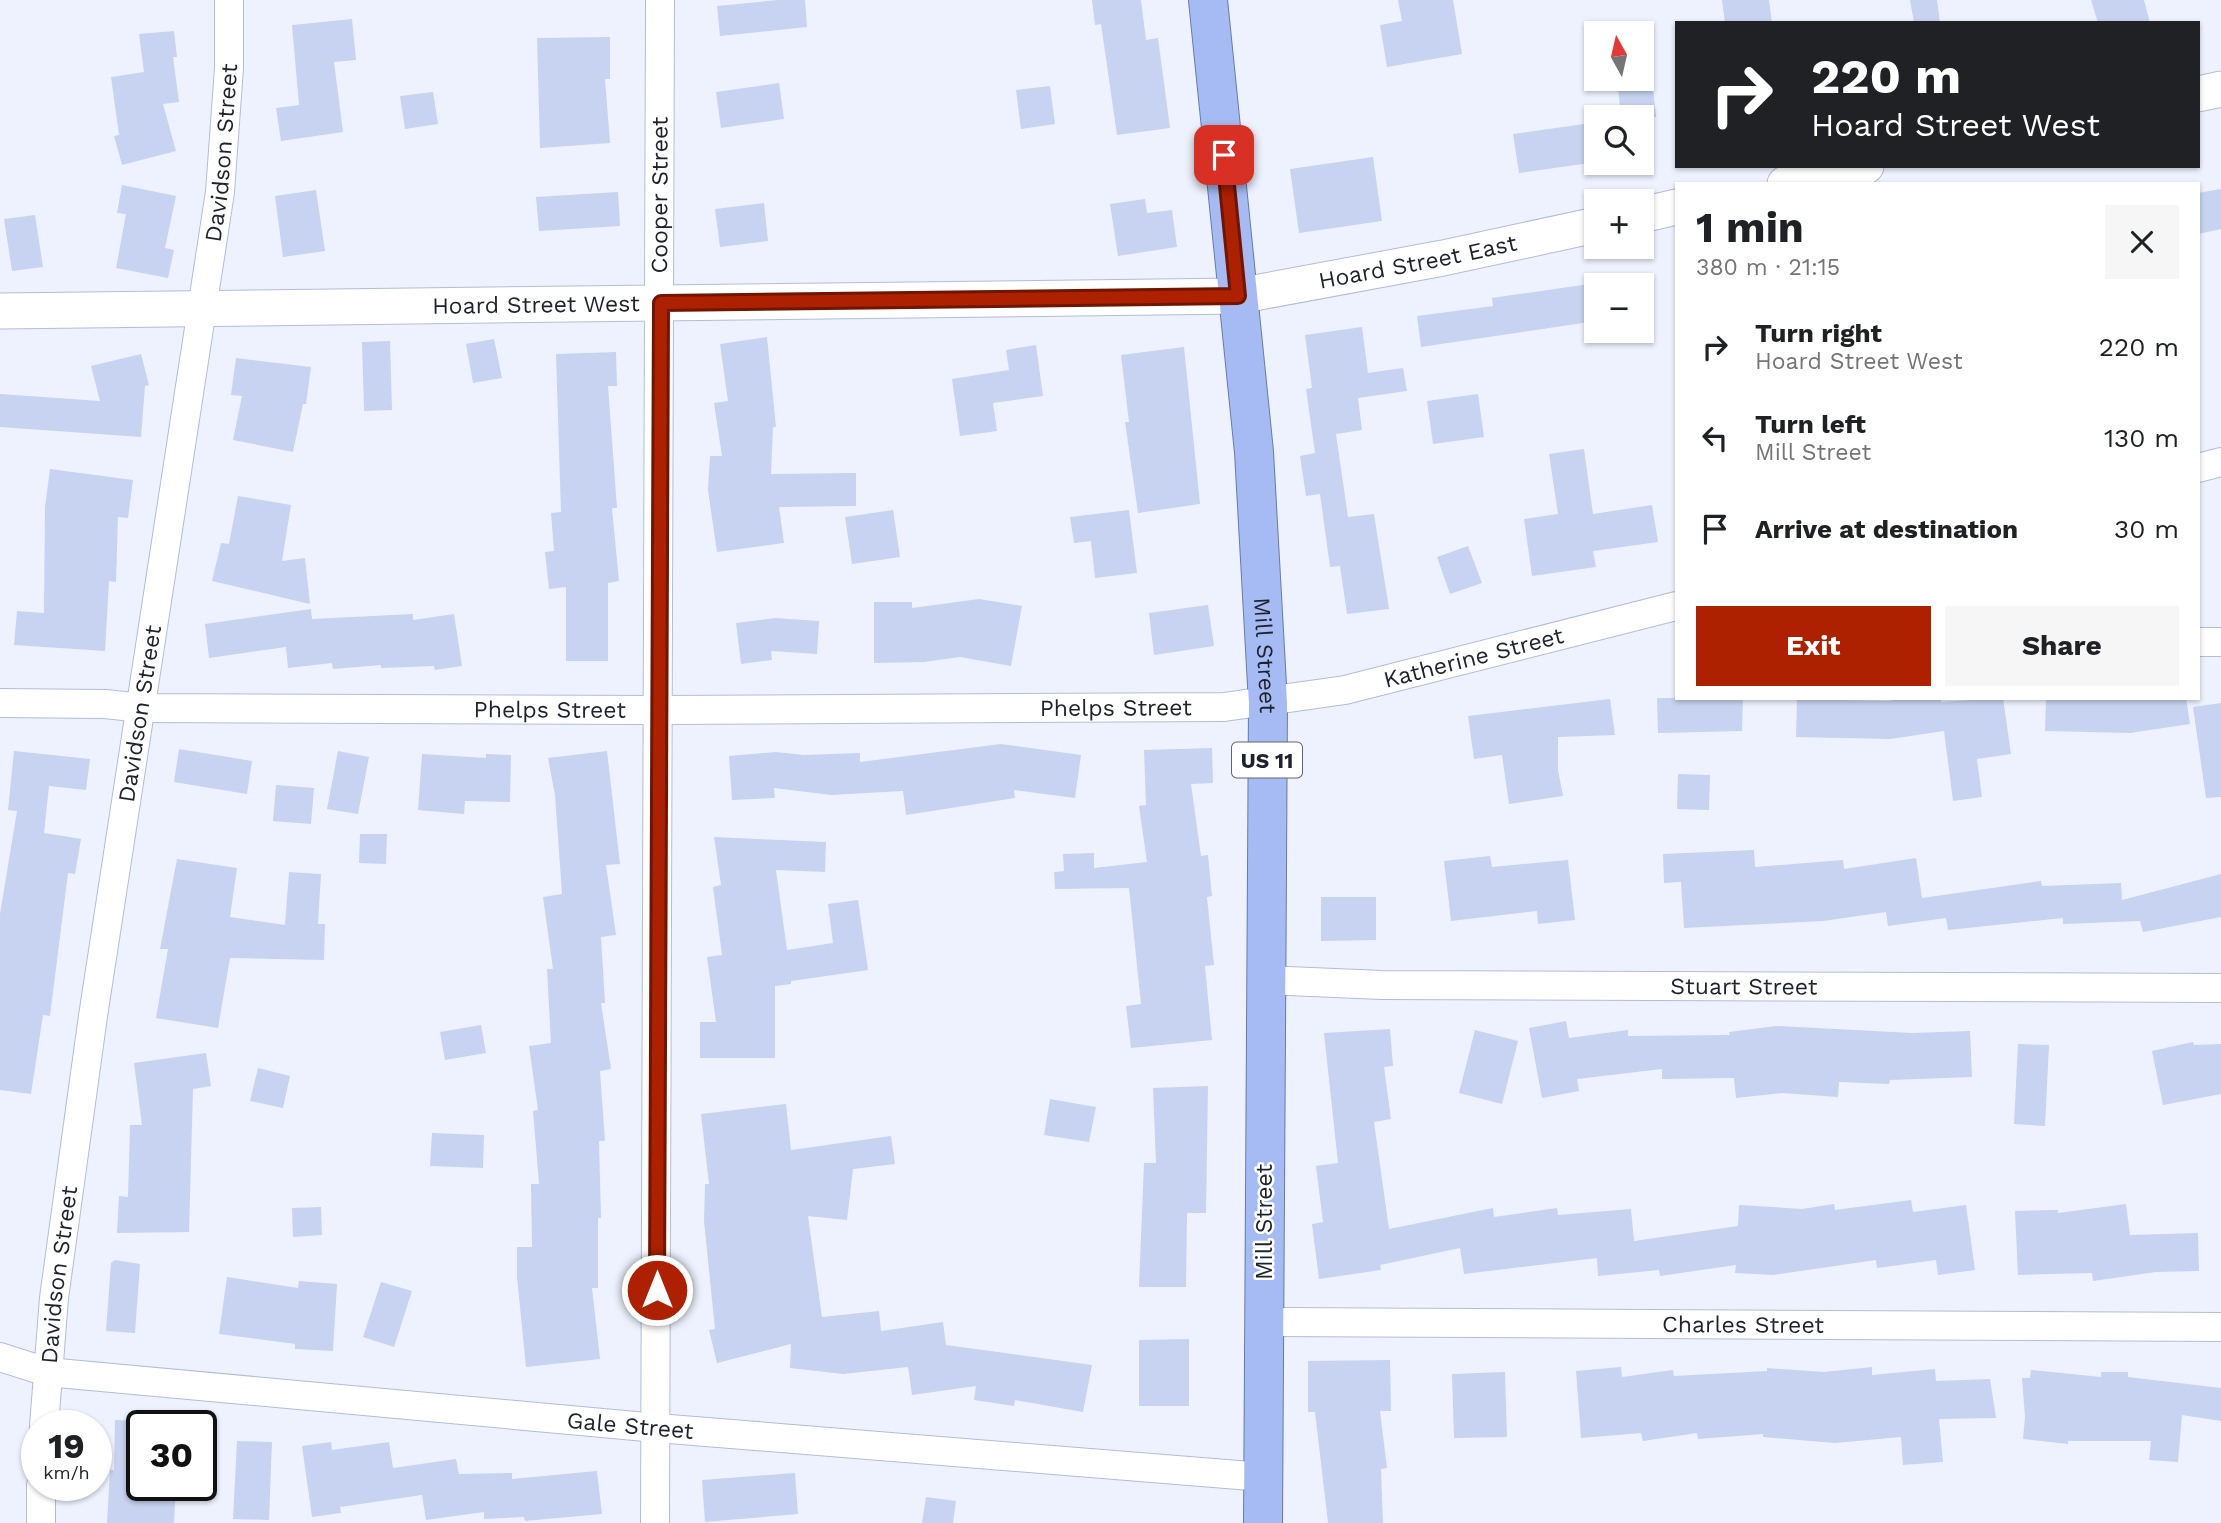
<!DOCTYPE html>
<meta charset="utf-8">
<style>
body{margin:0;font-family:"Work Sans",sans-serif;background:#f6f6f6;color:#202124;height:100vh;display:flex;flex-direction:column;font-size:26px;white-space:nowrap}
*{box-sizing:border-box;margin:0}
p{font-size:23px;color:#757577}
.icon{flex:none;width:38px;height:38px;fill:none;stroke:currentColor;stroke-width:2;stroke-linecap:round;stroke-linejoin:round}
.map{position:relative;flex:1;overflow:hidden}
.panel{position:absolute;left:1675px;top:182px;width:525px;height:518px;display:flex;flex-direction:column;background:#fff;border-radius:0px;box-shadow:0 2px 5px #0004}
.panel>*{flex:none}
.banner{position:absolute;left:1675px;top:21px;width:525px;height:147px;border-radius:0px;box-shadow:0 2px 5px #0004;background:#202124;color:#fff;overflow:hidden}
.needle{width:46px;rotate:352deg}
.fabs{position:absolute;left:1584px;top:21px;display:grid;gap:14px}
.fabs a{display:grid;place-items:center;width:70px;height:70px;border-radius:0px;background:#fff;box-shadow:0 2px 5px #0004;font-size:35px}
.speed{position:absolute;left:21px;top:1410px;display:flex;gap:14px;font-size:35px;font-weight:700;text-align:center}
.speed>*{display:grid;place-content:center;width:91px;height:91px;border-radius:50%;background:#fff;box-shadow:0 2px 5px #0004;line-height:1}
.speed small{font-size:18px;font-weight:400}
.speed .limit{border:4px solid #111;border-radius:10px;background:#fff;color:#111}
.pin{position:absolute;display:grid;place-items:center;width:60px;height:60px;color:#fff;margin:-30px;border-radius:14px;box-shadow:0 4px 10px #0006}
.me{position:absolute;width:77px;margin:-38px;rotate:0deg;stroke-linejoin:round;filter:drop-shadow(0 0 5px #0008)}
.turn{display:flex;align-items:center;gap:24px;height:147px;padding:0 21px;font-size:32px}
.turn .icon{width:91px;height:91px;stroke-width:2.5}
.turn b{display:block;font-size:49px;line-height:60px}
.round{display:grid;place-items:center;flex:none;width:74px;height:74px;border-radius:0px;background:#f6f6f6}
.overview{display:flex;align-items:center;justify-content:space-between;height:119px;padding:0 21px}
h1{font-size:42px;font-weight:700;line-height:52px}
.cta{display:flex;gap:14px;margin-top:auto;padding:14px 21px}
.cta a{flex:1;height:80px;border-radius:0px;background:#ad2100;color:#fff;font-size:28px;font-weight:700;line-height:80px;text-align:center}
.cta a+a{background:#f6f6f6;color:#202124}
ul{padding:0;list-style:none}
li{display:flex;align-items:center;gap:21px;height:91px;padding:0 21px}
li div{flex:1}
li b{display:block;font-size:26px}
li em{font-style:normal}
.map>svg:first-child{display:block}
.building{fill:#c7d3f0}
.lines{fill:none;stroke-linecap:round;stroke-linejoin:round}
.minor-casing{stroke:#b1bdd9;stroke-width:30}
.tertiary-casing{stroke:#b1bdd9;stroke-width:37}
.trunk-casing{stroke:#677aab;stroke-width:40}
.minor{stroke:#fff;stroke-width:28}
.tertiary{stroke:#fff;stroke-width:35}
.trunk{stroke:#a6bbf3;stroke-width:38}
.route-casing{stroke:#701500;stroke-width:18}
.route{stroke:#ad2100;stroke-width:12}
.labels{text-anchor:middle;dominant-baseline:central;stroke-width:5;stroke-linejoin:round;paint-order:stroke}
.shield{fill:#fff;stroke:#62646b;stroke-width:2}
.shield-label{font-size:21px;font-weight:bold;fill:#1e222c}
.street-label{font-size:23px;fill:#1e222c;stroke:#fff}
</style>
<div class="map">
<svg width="2221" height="1523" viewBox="0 0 2221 1523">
<rect width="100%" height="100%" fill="#edf2fe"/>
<!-- building -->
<path class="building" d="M778,0H805L807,27L720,36L717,6Z
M1092,0H1141L1146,40L1158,38L1170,128L1117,135L1101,24L1095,25Z
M1398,0H1453L1462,54L1387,67L1380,25L1402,21Z
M1722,0H1769L1772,23H1725Z
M1910,0H1937L1940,23H1914Z
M2091,0H2144L2150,23H2098Z
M352,19L356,60L334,62L343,132L281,141L276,108L299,105L292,25Z
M174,31L177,57H173L179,102L163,104L176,151L122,165L114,136L119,135L111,77L144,72L139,34Z
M610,37V79H605L610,143L540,148L537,38Z
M1617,79H1652L1656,117H1621Z
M779,83L784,119L721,128L716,92Z
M1050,86L1055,124L1021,129L1016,90Z
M433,92L438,124L405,129L400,96Z
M1584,124L1590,163L1519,173L1513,134Z
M1373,157L1382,221L1299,233L1290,169Z
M122,185L176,196L165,248L174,250L168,278L116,268L126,214L117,213Z
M2221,189V229L2198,234V193Z
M316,190L325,251L283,257L275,196Z
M618,192L620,226L539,231L536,197Z
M1145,199L1147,213L1172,210L1177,247L1118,256L1110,204Z
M764,203L768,241L720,247L715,209Z
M35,215L43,267L12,271L4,219Z
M1596,283V321L1421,347L1417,316L1493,306L1492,298Z
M1362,327L1368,373L1403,368L1407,391L1358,398L1362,430L1336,434L1348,517L1374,514L1389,609L1347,614L1340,566L1330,567L1320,494L1306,496L1300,456L1315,453L1306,389L1312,388L1305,335Z
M767,337L776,427H773L771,474L856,473V506L779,507L784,543L717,552L708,490L710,456H722L714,403L728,401L720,344Z
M494,339L502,378L473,383L466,344Z
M390,341L392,410L364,411L362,342Z
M1036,345L1043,396L993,403L997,431L960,436L952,379L1009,370L1006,350Z
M1184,347L1200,504L1138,513L1125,422H1129L1121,355Z
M616,352L617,386H608L617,508H612L619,581L608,583V661H566V587L549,589L545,552L554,551L551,513L561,512L556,354Z
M141,354L149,385L145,386L141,437L0,427V394L100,401L91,366Z
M236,358L311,367L306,404H303L293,452L233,440L242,396L231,395Z
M1478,394L1484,437L1433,444L1427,401Z
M1584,449L1593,514L1652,505L1658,542L1593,551L1596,567L1532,576L1524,519L1558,514L1549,454Z
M50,469L133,480L128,518L118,517L116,582L109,581L105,651L14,645L17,611L44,613L45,507Z
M238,496L291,505L282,561L305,558L310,604L212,581L221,543L229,544Z
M893,510L900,557L852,564L845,517Z
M1129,510L1137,573L1095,578L1091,541L1074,543L1070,517Z
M1468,546L1482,583L1450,594L1437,557Z
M979,599L1022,606L1011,666L960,657L924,662L874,663V602H912V608Z
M1208,605L1214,646L1154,655L1149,613Z
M311,609L312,619L413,614V620L454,614L462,666L435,670L434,666L381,668V665L333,669L332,663L288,668L286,647L209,658L205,624Z
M775,618L819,621L817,654L771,651L772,660L741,664L736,623Z
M1657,698H1743L1742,731L1658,733Z
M1909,698H1941V702L2003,698L2011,754L1977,759L1982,797L1953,801L1944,731L1890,739L1796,737L1797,699L1888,701Z
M2046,698H2186L2190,724L2130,733L2045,731Z
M1610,699L1615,735L1558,737V770L1563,796L1509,804L1502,755L1474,759L1468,716Z
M2221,703V797L2206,798L2193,707Z
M1001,744L1081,755L1075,798L1014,790L1015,798L906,815L903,791L831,795L774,788L775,798L732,800L729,756L776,752L804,755L860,753V762Z
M1212,748L1213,783L1191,784L1201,856L1208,855L1212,896L1207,897L1214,965L1205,966L1212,1040L1131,1048L1126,1006L1141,1004L1129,888L1055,889L1054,872L1064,871L1063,854L1094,853V868L1147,862L1139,806L1146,805L1144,750Z
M179,749L252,761L247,794L174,782Z
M14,751L90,759L86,790L49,786L44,833L81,839L75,874L68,873L50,1016L43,1015L31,1094L0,1090V914L17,811L8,810Z
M338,751L369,757L358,814L327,809Z
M607,751L620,864L606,865L616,935L601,937L605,1003H601L611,1069L600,1071L605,1141H599L601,1218H598V1288H592L600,1359L526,1367L517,1277V1247H532L531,1184H539L533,1111L538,1110L529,1046L551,1043L547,969H553L543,897L562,894L555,795L548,758Z
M422,754L486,758V754L511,755L510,802L465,801L464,814L418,810Z
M1678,774L1710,775L1709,810L1677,809Z
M276,785L314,788L311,824L273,821Z
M360,834H387L386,864L359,863Z
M714,837L826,842L825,872L776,870L787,950L833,943L828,904L858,900L868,970L791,981V984L775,986V1058H700V1022H716L707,957L722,955L713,887L721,885Z
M1754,850L1755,867L1843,860L1844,869L1916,858L1922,898L2041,881L2042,886L2121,883L2122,900L2221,874V917L2143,932L2140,921L2063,924V918L1948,930L1946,918L1888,926L1886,912L1823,921L1684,928L1681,882L1664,883L1663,854Z
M1490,856L1492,867L1568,860L1575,920L1538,924L1537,911L1451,921L1444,861Z
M177,859L237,868L230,917L285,925L289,872L321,874L318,924H325L324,960L230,958L218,1028L156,1018L168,949H160Z
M1321,897H1376V940L1321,941Z
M1566,1021L1569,1038L1628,1030V1036L1730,1035L1729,1032L1776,1026L1912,1033L1970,1031L1972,1077L1890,1080L1889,1084L1839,1082L1838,1097L1782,1093L1736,1098L1734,1078L1662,1079V1069L1577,1079L1579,1091L1542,1098L1529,1028Z
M481,1025L486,1053L445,1060L440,1032Z
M1390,1029L1393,1066L1384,1067L1391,1119L1374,1122L1389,1229L1493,1208L1494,1217L1557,1208L1558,1215L1631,1209L1634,1241L1738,1226L1739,1205L1802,1209L1834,1204L1835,1210L1911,1200L1913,1212L1966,1205L1975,1270L1938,1275L1936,1260L1877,1268L1876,1260L1773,1275L1735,1273L1736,1265L1660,1276L1659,1270L1598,1276L1597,1258L1464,1274L1460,1248L1380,1265L1381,1270L1319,1279L1312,1224L1323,1222L1316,1166L1338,1163L1324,1033Z
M1475,1030L1518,1041L1502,1104L1459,1093Z
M2193,1042L2194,1045L2221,1044V1094L2163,1105L2152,1051Z
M2018,1044L2049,1045L2045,1126L2014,1124Z
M206,1053L211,1086L193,1089L189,1232L117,1233L119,1196L128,1197L130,1125H142L134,1063Z
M258,1068L290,1076L283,1108L250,1101Z
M1208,1086L1206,1213H1187L1186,1287H1139L1144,1163H1156L1153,1088Z
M1050,1099L1096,1107L1089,1142L1044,1135Z
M786,1104L791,1150L891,1136L895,1164L853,1169L847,1220L808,1216L822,1317L879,1311L881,1331L943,1322L946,1345L1092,1365L1083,1412L1015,1400L1014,1406L974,1400L976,1386L912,1395L908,1367L843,1374L790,1368L791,1344L717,1363L709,1330L715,1329L704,1221L705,1184H709L701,1114Z
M432,1133L484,1135L483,1168L430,1166Z
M2126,1204L2130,1235L2198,1233L2199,1271L2156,1272L2093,1281L2092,1273L2018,1275L2015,1211L2058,1210V1213Z
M321,1207L322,1235L293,1237L292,1208Z
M115,1260L140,1264L135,1333L106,1331L111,1263Z
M227,1277L298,1288L299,1281L337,1284L333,1351L295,1349V1344L219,1334Z
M381,1282L412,1291L394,1347L363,1337Z
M1189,1339V1406H1139V1340Z
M1390,1360L1391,1411H1380L1387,1468L1381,1469L1383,1523H1328L1315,1412H1308V1361Z
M1621,1367L1622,1377L1673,1370L1674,1376L1767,1371V1368L1824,1372L1872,1367V1375L1935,1369L1936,1381L1990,1379L1996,1418L1939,1419L1943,1462L1903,1465L1901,1437L1835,1443L1763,1437V1434L1698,1439L1697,1433L1643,1441L1641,1433L1581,1438L1576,1371Z
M2031,1370L2101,1377V1372H2128V1377L2221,1388V1421L2182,1415L2178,1462L2149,1460L2151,1441H2068V1444L2023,1439L2025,1417L2022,1378H2030Z
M1505,1372L1507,1437L1454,1438L1452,1374Z
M115,1420L142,1421V1486H176L174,1523H107L110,1470H114Z
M237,1441L272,1442L269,1520L233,1519Z
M331,1442L332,1450L389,1442L393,1468L456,1459L459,1474L512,1473V1479L597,1471L602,1514L525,1521L524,1517L484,1519V1512L426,1520L422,1495L340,1507L341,1513L312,1517L302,1446Z
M795,1473L798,1514L705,1522L702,1480Z
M926,1497L956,1501L953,1523H922Z"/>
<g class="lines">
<!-- minor casing -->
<g class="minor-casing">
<g id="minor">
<path d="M2198,468L2221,462"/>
<path d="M2198,642H2221"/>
<path id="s1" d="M0,703L105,704L142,708L658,710L1224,707L1345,690L1676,606"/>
<path id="s2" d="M1264,980L1382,985L2221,988"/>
<path id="s3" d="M1265,1322L2221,1327"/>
<path id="s4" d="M0,1357L47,1372L657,1428L1263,1477"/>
<path id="s5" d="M44,1426L54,1298L93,1016L220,192L229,68V0"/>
<path d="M41,1523V1486"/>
<path id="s6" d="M655,1523L660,0"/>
</g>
</g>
<!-- tertiary casing -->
<g class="tertiary-casing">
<g id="tertiary">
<path d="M2198,94L2221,89"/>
<path d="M1785,184L1866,166"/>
<path d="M1642,215L1676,207"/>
<path id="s7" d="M0,311L1238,296L1443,258L1596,225"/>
</g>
</g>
<!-- trunk casing -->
<g class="trunk-casing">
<g id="trunk">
<path id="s8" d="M1208,0L1254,452L1268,703L1263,1523"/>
</g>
</g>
<!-- minor -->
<use href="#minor" class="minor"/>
<!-- tertiary -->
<use href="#tertiary" class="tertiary"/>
<!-- trunk -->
<use href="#trunk" class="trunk"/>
</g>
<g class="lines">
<!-- route casing -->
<g class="route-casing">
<path id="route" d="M657,1290L661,303L1238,296L1224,155"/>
</g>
<!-- route -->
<use href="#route" class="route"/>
</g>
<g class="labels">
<!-- shield labels -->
<rect class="shield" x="1232" y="742.5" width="70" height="35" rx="5"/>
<g class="shield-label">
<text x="1267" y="760">US 11</text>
</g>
<!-- street labels -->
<g class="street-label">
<text stroke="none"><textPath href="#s5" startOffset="1286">Davidson Street</textPath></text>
<text stroke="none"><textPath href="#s6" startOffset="1328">Cooper Street</textPath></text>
<text stroke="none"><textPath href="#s7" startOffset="1421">Hoard Street East</textPath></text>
<text stroke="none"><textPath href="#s7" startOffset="536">Hoard Street West</textPath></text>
<text stroke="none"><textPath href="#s8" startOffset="658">Mill Street</textPath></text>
<text stroke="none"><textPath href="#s1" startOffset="1479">Katherine Street</textPath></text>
<text stroke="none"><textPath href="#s1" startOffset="1116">Phelps Street</textPath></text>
<text stroke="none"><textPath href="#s1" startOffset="550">Phelps Street</textPath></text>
<text stroke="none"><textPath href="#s5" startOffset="719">Davidson Street</textPath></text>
<text stroke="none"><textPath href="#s2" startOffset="480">Stuart Street</textPath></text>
<text transform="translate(1264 1222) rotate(-90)">Mill Street</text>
<text stroke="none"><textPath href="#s5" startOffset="152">Davidson Street</textPath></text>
<text stroke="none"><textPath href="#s3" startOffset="478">Charles Street</textPath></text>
<text stroke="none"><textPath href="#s4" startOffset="635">Gale Street</textPath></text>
</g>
</g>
</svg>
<div class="fabs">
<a><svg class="needle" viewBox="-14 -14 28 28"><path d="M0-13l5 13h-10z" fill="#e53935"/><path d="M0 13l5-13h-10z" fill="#757577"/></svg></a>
<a><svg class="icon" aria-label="search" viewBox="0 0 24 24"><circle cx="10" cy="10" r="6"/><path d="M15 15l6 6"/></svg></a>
<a>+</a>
<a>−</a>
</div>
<div class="speed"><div>19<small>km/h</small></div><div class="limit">30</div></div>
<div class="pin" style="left:1224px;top:155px;background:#d93025"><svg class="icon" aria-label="arrive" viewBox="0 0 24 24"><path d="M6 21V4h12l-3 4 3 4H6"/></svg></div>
<svg class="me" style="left:657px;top:1290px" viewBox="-20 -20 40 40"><circle r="17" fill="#ad2100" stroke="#fff" stroke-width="3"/><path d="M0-11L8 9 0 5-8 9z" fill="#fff"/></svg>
<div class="banner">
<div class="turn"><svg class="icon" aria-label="right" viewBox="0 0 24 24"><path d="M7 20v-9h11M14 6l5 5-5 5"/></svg><div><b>220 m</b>Hoard Street West</div></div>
</div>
<section class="panel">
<div class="overview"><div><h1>1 min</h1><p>380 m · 21:15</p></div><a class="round"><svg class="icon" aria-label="close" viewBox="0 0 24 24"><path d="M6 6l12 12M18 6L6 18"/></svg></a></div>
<ul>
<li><svg class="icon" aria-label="right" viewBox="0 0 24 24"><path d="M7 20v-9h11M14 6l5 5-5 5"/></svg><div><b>Turn right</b><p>Hoard Street West</p></div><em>220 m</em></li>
<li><svg class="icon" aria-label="left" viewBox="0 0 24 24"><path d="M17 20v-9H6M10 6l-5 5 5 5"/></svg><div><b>Turn left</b><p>Mill Street</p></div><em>130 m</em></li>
<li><svg class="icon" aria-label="arrive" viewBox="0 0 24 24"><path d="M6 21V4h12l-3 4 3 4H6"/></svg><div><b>Arrive at destination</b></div><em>30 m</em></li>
</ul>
<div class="cta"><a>Exit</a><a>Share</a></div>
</section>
</div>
